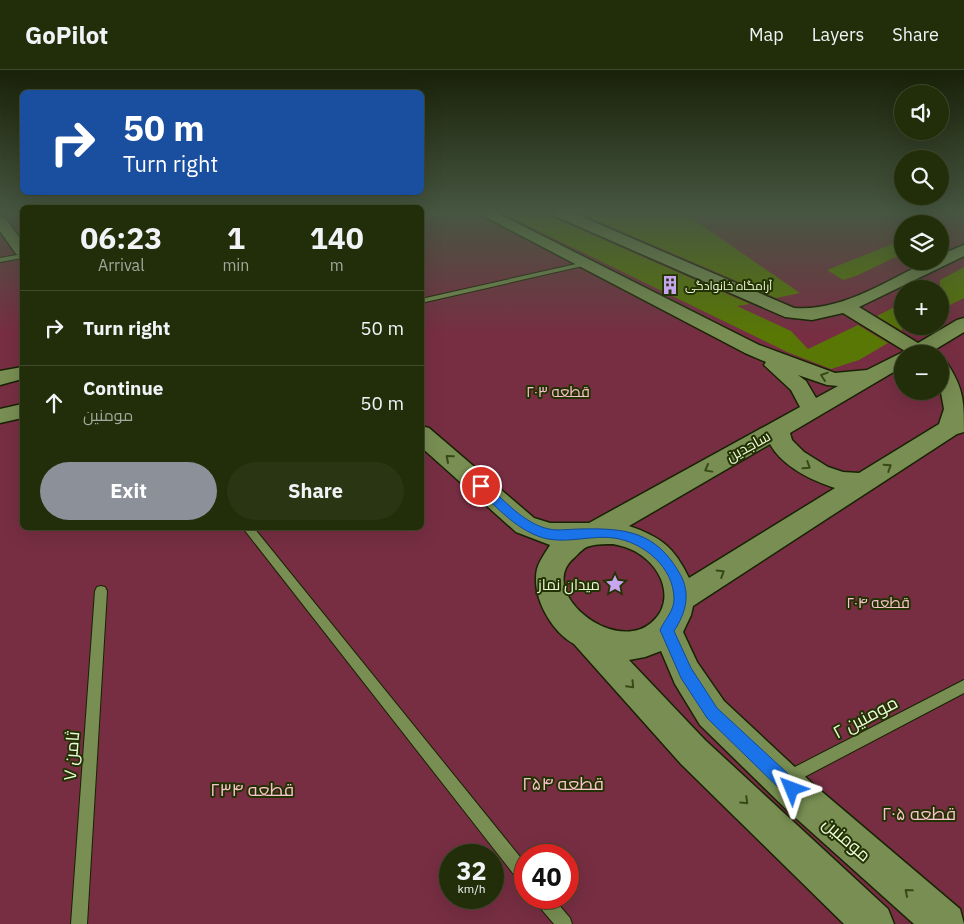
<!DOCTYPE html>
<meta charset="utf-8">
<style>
body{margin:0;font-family:"IBM Plex Sans",Cairo,sans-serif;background:#2a3513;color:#f1f3f6;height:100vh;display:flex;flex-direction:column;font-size:19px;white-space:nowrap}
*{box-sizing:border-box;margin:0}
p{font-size:16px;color:#a2a89c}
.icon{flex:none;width:28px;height:28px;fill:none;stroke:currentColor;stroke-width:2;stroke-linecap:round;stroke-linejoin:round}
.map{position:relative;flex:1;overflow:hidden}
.side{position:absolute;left:20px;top:135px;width:404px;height:325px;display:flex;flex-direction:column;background:#222d0a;border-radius:8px;box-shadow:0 5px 20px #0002,0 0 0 1px #3f492b}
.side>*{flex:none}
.guide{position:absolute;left:20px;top:20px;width:404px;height:105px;border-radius:8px;box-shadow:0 5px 20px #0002,0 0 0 1px #3f492b;background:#1a4fa0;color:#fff;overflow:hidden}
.controls{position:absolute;left:894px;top:15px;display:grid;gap:10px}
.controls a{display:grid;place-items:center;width:55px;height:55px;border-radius:50%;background:#222d0a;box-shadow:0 5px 20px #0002,0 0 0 1px #3f492b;font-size:25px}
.speed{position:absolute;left:439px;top:774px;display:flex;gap:10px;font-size:25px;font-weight:700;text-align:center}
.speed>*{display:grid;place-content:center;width:65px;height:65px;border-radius:50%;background:#222d0a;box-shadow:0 5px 20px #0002,0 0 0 1px #3f492b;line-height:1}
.speed small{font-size:12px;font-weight:400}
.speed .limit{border:8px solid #d22;background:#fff;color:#111}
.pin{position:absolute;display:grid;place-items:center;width:42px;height:42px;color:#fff;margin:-21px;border:2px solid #fff;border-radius:50%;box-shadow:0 1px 5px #0007}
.me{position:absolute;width:55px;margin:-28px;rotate:314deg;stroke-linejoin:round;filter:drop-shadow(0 0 4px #0008)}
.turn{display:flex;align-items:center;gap:18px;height:105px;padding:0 20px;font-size:22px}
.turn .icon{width:65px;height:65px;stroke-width:2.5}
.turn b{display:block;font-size:35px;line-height:42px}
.eta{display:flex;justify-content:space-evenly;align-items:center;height:85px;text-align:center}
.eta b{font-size:30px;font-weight:800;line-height:35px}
.cta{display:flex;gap:10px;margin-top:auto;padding:10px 20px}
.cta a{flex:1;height:58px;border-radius:30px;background:#8c9099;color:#fff;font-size:20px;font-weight:800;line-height:58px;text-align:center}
.cta a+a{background:#2a3513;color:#f1f3f6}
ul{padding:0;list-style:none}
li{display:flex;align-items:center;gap:15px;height:75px;padding:0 20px;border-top:1px solid #3f492b}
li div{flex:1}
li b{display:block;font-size:19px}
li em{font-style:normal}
header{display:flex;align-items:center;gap:30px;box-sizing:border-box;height:70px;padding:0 25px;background:#222d0a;border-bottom:1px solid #3f492b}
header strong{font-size:24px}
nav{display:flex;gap:28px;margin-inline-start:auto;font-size:18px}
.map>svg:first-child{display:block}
.green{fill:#772e43;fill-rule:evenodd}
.building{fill:#587705}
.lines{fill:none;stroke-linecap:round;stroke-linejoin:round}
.service-casing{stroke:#172203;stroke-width:2}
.tertiary-casing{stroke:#172203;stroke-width:3}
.service{fill:#788e52;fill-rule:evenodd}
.tertiary{fill:#788e52;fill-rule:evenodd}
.oneway{stroke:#384916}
.route{fill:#1a73e8;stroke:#114b97}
.labels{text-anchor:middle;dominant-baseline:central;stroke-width:4;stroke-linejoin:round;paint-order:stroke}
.far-poi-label{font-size:12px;fill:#ecfada;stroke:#233202;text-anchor:start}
.park-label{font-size:15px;fill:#f9c2cc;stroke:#233202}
.street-label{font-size:15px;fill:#ecfada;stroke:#233202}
.poi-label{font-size:15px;fill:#ecfada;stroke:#233202;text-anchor:end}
.near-street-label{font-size:18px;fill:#ecfada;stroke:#233202}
.near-park-label{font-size:18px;fill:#f9c2cc;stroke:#233202}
</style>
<header>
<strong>GoPilot</strong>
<nav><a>Map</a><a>Layers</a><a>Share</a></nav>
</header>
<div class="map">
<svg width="964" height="854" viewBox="0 0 964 854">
<rect width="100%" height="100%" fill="#2d3c0e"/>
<!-- green -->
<path class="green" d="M0,143H22V458H421V143H964V854H0ZM902,154H940V191H902ZM902,219H940V256H902ZM902,284H940V321H902ZM450,785H492V828H450ZM525,785H568V828H525Z"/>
<!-- building -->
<path class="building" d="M502,143H551L554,148L750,234L737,236L791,261L808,279L858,255L888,273L859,290L831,299L787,282Z
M579,143H684L800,223L776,228Z
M900,171L902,184L856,206L843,210L827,200Z
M964,197V228L940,240V210Z
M902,233V261L877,246Z"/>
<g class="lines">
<!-- service casing -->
<g class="service-casing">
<path id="service" d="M22,184V188L0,192V188Z
M585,192L588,194L587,195L421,233V229Z
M243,458H254L525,793V813L519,811Z
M101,516L105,517L107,521L87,854H71L95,521L97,517Z
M964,610V623L793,713L788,715L783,713L781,708L783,703Z
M535,828H553L570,848L572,854H554L537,834Z"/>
</g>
<!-- tertiary casing -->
<g class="tertiary-casing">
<path id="tertiary" d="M478,143H497L759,275L835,303L867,300L905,281L843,243L812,250L785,247L555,146L553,143H573L794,238C840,242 887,211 928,191H940V185L964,175V186L859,237L918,273L957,250L964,248V262L931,282L933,284H902V297L790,363L792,370L804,382L828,397L843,402L859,403L939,354L944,339L940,317V291L947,293C964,319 964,332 964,362L957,364L693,536L691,545L683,562L697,592L724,631L814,715L960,839L964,854H914L788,741L700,655L675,614L661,581L645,587L629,590L705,670L888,839L894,854H844L681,694L574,574C551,561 531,526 537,499C539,491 546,482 550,475L516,462L421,377V356L429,358L534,448L550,453H589L800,337L791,320L764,295L766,292L745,283ZM798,305L827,315L838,316L816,328L806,311ZM770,374C783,397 811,410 835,418L689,508C674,477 661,467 629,456ZM613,474C623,476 633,479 641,485C664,501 675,533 651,553C613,585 534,520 575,487C579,483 584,477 590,476C597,474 606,474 613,474Z
M0,147L5,148L22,171V186L16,184L0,161Z
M22,297V309L0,315V301Z
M22,334V348L0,353V339Z"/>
</g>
<!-- service -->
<use href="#service" class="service"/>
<!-- tertiary -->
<use href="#tertiary" class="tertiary"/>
</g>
<!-- one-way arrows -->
<defs><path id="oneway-chevron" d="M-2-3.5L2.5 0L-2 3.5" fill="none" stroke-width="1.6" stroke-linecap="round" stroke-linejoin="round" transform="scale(1.25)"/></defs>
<g class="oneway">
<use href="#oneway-chevron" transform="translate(824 306) rotate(-161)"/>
<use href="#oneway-chevron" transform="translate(449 388) rotate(-139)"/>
<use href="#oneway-chevron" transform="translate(807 396) rotate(33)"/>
<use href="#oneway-chevron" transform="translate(888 397) rotate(-33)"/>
<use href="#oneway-chevron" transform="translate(708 399) rotate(151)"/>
<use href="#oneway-chevron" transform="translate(721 503) rotate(-32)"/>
<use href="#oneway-chevron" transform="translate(631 615) rotate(47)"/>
<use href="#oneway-chevron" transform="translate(745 731) rotate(44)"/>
<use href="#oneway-chevron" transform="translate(908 822) rotate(-139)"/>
</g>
<!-- sky -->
<linearGradient id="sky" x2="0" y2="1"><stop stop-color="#192108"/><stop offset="0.54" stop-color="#465641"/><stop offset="1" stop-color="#465641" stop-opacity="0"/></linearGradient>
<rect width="964" height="263" fill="url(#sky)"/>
<!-- route -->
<path class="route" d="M481,412L485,413C503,429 524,454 549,459C558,461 570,459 580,459C625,458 656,461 680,504C691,523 686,543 674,561L691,598L717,638L798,713L800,719L798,725L792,727L786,725L707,648L681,608L660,560C665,549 674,541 674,529C674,497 643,472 614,468C593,465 570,473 548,469C519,463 498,438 477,419L475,416Z"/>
<!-- icons -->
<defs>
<g id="building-bare" transform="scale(1.5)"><path d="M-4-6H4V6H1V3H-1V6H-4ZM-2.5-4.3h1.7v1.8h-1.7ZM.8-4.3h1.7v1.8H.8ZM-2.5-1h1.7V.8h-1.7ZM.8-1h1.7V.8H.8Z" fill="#c8a6ef" stroke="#233202" stroke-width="2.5" paint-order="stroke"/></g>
<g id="sight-bare" transform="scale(1.5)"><path d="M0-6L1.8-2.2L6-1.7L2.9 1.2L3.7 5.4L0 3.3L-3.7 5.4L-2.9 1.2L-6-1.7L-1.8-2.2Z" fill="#c8a6ef" stroke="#233202" stroke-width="2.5" paint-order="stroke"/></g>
</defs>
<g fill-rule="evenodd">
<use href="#building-bare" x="670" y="215"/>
<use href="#sight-bare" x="615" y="514"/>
</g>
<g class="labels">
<!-- far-poi labels -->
<g class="far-poi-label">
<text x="685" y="215">آرامگاه خانوادگی</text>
</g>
<!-- park labels -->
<g class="park-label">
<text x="558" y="321">قطعه ۲۰۳</text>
<text x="878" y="532">قطعه ۲۰۴</text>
</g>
<!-- street labels -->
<g class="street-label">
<text transform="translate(748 376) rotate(-29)">ساجدین</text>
</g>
<!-- poi labels -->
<g class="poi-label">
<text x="600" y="514">میدان نماز</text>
</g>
<!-- near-street labels -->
<g class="near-street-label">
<text transform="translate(865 647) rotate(-28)">مومنین ۲</text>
<text transform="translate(71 686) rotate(-86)">ثامن ۷</text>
<text transform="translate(847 769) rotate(41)">مومنین</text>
</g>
<!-- near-park labels -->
<g class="near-park-label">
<text x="563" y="713">قطعه ۲۵۴</text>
<text x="252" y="719">قطعه ۲۳۴</text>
<text x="919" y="743">قطعه ۲۰۵</text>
</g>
</g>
</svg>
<div class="controls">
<a><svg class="icon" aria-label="sound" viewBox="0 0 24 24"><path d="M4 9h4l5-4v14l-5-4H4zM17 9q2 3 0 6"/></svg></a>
<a><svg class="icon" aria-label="search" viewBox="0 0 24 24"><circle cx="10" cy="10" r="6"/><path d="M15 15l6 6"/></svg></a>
<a><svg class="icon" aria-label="layers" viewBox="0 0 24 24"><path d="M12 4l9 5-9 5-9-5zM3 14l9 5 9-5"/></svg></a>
<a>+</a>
<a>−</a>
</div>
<div class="speed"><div>32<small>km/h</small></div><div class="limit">40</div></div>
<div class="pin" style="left:481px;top:416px;background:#d93025"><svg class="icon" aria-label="arrive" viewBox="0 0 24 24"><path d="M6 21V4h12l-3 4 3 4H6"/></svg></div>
<svg class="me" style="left:792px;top:719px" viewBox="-20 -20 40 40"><path d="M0-17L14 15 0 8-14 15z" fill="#1a73e8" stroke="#fff" stroke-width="4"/></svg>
<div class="guide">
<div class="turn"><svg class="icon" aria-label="right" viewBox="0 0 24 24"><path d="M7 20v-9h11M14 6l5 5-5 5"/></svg><div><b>50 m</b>Turn right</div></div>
</div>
<section class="side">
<div class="eta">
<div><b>06:23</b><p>Arrival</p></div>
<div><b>1</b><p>min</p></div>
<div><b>140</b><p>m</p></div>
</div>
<ul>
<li><svg class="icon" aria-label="right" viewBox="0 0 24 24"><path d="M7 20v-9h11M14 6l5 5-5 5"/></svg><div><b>Turn right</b></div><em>50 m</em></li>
<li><svg class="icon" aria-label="ahead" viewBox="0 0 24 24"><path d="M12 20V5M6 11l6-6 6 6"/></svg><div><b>Continue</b><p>مومنین</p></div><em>50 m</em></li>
</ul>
<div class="cta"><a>Exit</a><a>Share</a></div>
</section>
</div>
